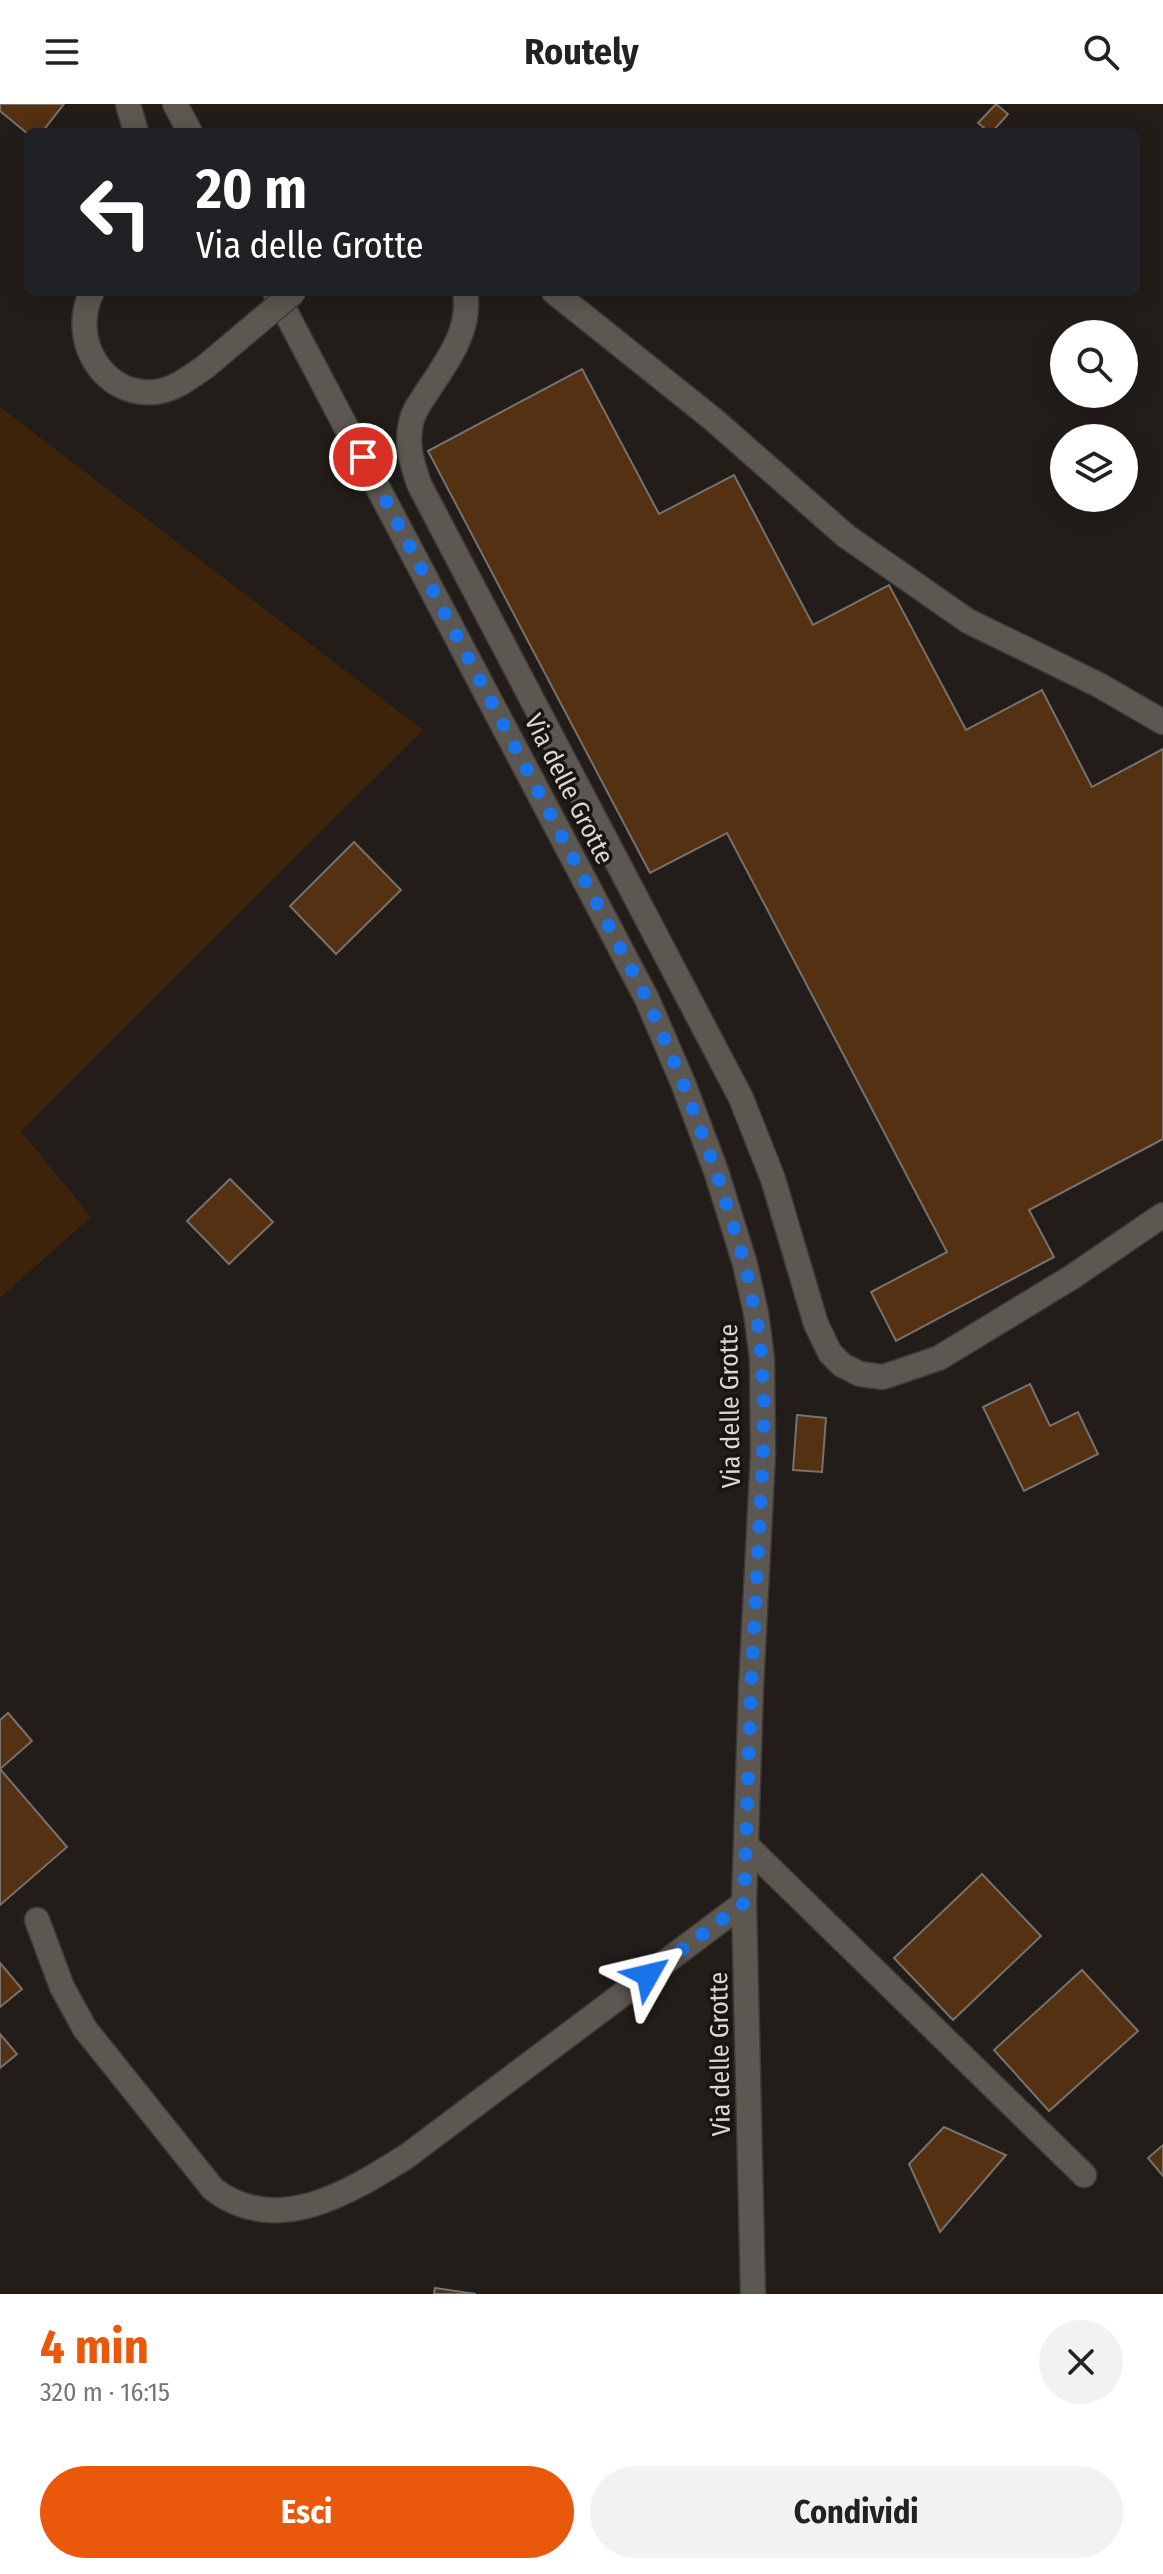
<!DOCTYPE html>
<html lang="it">
<meta charset="utf-8">
<style>
body{margin:0;font-family:"Fira Sans Condensed",sans-serif;background:#f2f2f2;color:#222;height:100vh;display:flex;flex-direction:column;font-size:30px;white-space:nowrap}
*{box-sizing:border-box;margin:0}
p{font-size:26px;color:#767676}
.icon{flex:none;width:44px;height:44px;fill:none;stroke:currentColor;stroke-width:2;stroke-linecap:round;stroke-linejoin:round}
.map{position:relative;height:2190px;overflow:hidden}
.details{display:flex;flex-direction:column;background:#fff;flex:1}
.details>*{flex:none}
.hud{position:absolute;left:24px;top:24px;width:1116px;height:168px;border-radius:12px;box-shadow:0 4px 20px #0003;background:#202124;color:#fff;overflow:hidden}
.fabs{position:absolute;left:1050px;top:216px;display:grid;gap:16px}
.fabs a{display:grid;place-items:center;width:88px;height:88px;border-radius:50%;background:#fff;box-shadow:0 4px 20px #0003;font-size:40px}
.pin{position:absolute;display:grid;place-items:center;width:68px;height:68px;color:#fff;margin:-34px;border:4px solid #fff;border-radius:50%;box-shadow:0 2px 8px #0007}
.me{position:absolute;width:88px;margin:-44px;rotate:53deg;stroke-linejoin:round;filter:drop-shadow(0 0 6px #0008)}
.turn{display:flex;align-items:center;gap:28px;height:168px;padding:0 40px;font-size:36px}
.turn .icon{width:104px;height:104px;stroke-width:2.5}
.turn b{display:block;font-size:56px;line-height:68px}
.round{display:grid;place-items:center;flex:none;width:84px;height:84px;border-radius:42px;background:#f2f2f2}
.head{display:flex;align-items:center;justify-content:space-between;height:136px;padding:0 40px}
h1{font-size:48px;font-weight:700;line-height:60px;color:#ea580c}
.cta{display:flex;gap:16px;margin-top:auto;padding:16px 40px}
.cta a{flex:1;height:92px;border-radius:48px;background:#ea580c;color:#fff;font-size:32px;font-weight:700;line-height:92px;text-align:center}
.cta a+a{background:#f2f2f2;color:#222}
header{display:flex;justify-content:space-between;align-items:center;height:104px;padding:0 40px;background:#fff;font-size:36px;font-weight:700}
.map>svg:first-child{display:block}
.green{fill:#3d230a}
.building{fill:#533112;stroke:#78716c;stroke-width:2}
.lines{fill:none;stroke-linecap:round;stroke-linejoin:round}
.minor-casing{stroke:#3d3937;stroke-width:27}
.minor{stroke:#5d5752;stroke-width:24}
.minor-bridge-casing{stroke:#3d3937;stroke-width:27;stroke-linecap:butt}
.minor-bridge{stroke:#5d5752;stroke-width:24}
.route{stroke:#1a73e8;stroke-width:14;stroke-dasharray:0 25.2}
.labels{text-anchor:middle;dominant-baseline:central;stroke-width:7;stroke-linejoin:round;paint-order:stroke}
.street-label{font-size:26px;fill:#dad7d4;stroke:#191410}
</style>
<header><svg class="icon" aria-label="menu" viewBox="0 0 24 24"><path d="M4 6h16M4 12h16M4 18h16"/></svg>Routely<svg class="icon" aria-label="search" viewBox="0 0 24 24"><circle cx="10" cy="10" r="6"/><path d="M15 15l6 6"/></svg></header>
<div class="map">
<svg width="1163" height="2190" viewBox="0 0 1163 2190">
<rect width="100%" height="100%" fill="#221d19"/>
<!-- green -->
<path class="green" d="M0,303L423,626L21,1027L91,1113L0,1194Z"/>
<!-- building -->
<path class="building" d="M0,0H64L42,28L28,30L0,7Z
M996,0L1008,10L992,28H989L978,19Z
M582,265L659,410L734,371L813,521L889,481L966,626L1042,586L1092,683L1163,645V1035L1029,1106L1054,1153L896,1237L871,1188L947,1148L727,729L650,769L428,347Z
M354,738L401,786L336,850L290,802Z
M230,1075L273,1118L229,1160L187,1117Z
M1030,1280L1050,1322L1078,1308L1098,1350L1024,1387L983,1303Z
M797,1311L826,1314L822,1368L793,1366Z
M8,1609L32,1637L0,1665L67,1743L0,1801V1616Z
M982,1770L1041,1832L953,1916L894,1854Z
M0,1859L22,1885L0,1903Z
M1082,1866L1138,1927L1049,2007L994,1946Z
M0,1930L17,1950L0,1964Z
M944,2023L1006,2051L940,2128L909,2060Z
M1163,2041V2072L1148,2054Z
M435,2184L476,2190H434Z"/>
<g class="lines">
<!-- minor casing -->
<g class="minor-casing">
<path id="minor" d="M128,0L136,28
M175,0L190,28
M92,188C69,233 101,293 155,288C174,286 189,274 205,263
M275,188L647,895L683,979L716,1067L745,1160L756,1209L762,1254L763,1350L751,1584L744,1799L753,2190
M465,188C472,227 445,260 425,291C419,300 413,308 411,319C406,341 412,359 419,380L741,994L773,1075L816,1220L830,1249L842,1261L860,1270L883,1273L939,1254L1072,1173L1163,1111
M554,188L714,316L846,432L968,517L1099,581L1163,618
M746,1741L1084,2071
M37,1816L62,1883L85,1925L213,2085C277,2134 350,2088 407,2052L744,1799"/>
</g>
<!-- minor -->
<use href="#minor" class="minor"/>
<!-- minor-bridge casing -->
<g class="minor-bridge-casing">
<path id="minor-bridge" d="M205,263L294,188"/>
</g>
<!-- minor-bridge -->
<use href="#minor-bridge" class="minor-bridge"/>
</g>
<g class="lines">
<!-- route -->
<path class="route" d="M363,353L647,895L683,979L716,1067L745,1160L760,1232L764,1301L763,1350L751,1584L744,1799L648,1871"/>
</g>
<g class="labels">
<!-- street labels -->
<g class="street-label">
<text transform="translate(569 685) rotate(63)">Via delle Grotte</text>
<text transform="translate(730 1302) rotate(-91)">Via delle Grotte</text>
<text transform="translate(720 1950) rotate(-91)">Via delle Grotte</text>
</g>
</g>
</svg>
<div class="fabs">
<a><svg class="icon" aria-label="search" viewBox="0 0 24 24"><circle cx="10" cy="10" r="6"/><path d="M15 15l6 6"/></svg></a>
<a><svg class="icon" aria-label="layers" viewBox="0 0 24 24"><path d="M12 4l9 5-9 5-9-5zM3 14l9 5 9-5"/></svg></a>
</div>
<div class="pin" style="left:363px;top:353px;background:#d93025"><svg class="icon" aria-label="arrive" viewBox="0 0 24 24"><path d="M6 21V4h12l-3 4 3 4H6"/></svg></div>
<svg class="me" style="left:648px;top:1871px" viewBox="-20 -20 40 40"><path d="M0-17L14 15 0 8-14 15z" fill="#1a73e8" stroke="#fff" stroke-width="4"/></svg>
<div class="hud">
<div class="turn"><svg class="icon" aria-label="left" viewBox="0 0 24 24"><path d="M17 20v-9H6M10 6l-5 5 5 5"/></svg><div><b>20 m</b>Via delle Grotte</div></div>
</div>
</div>
<section class="details">
<div class="head"><div><h1>4 min</h1><p>320 m · 16:15</p></div><a class="round"><svg class="icon" aria-label="close" viewBox="0 0 24 24"><path d="M6 6l12 12M18 6L6 18"/></svg></a></div>
<div class="cta"><a>Esci</a><a>Condividi</a></div>
</section>
